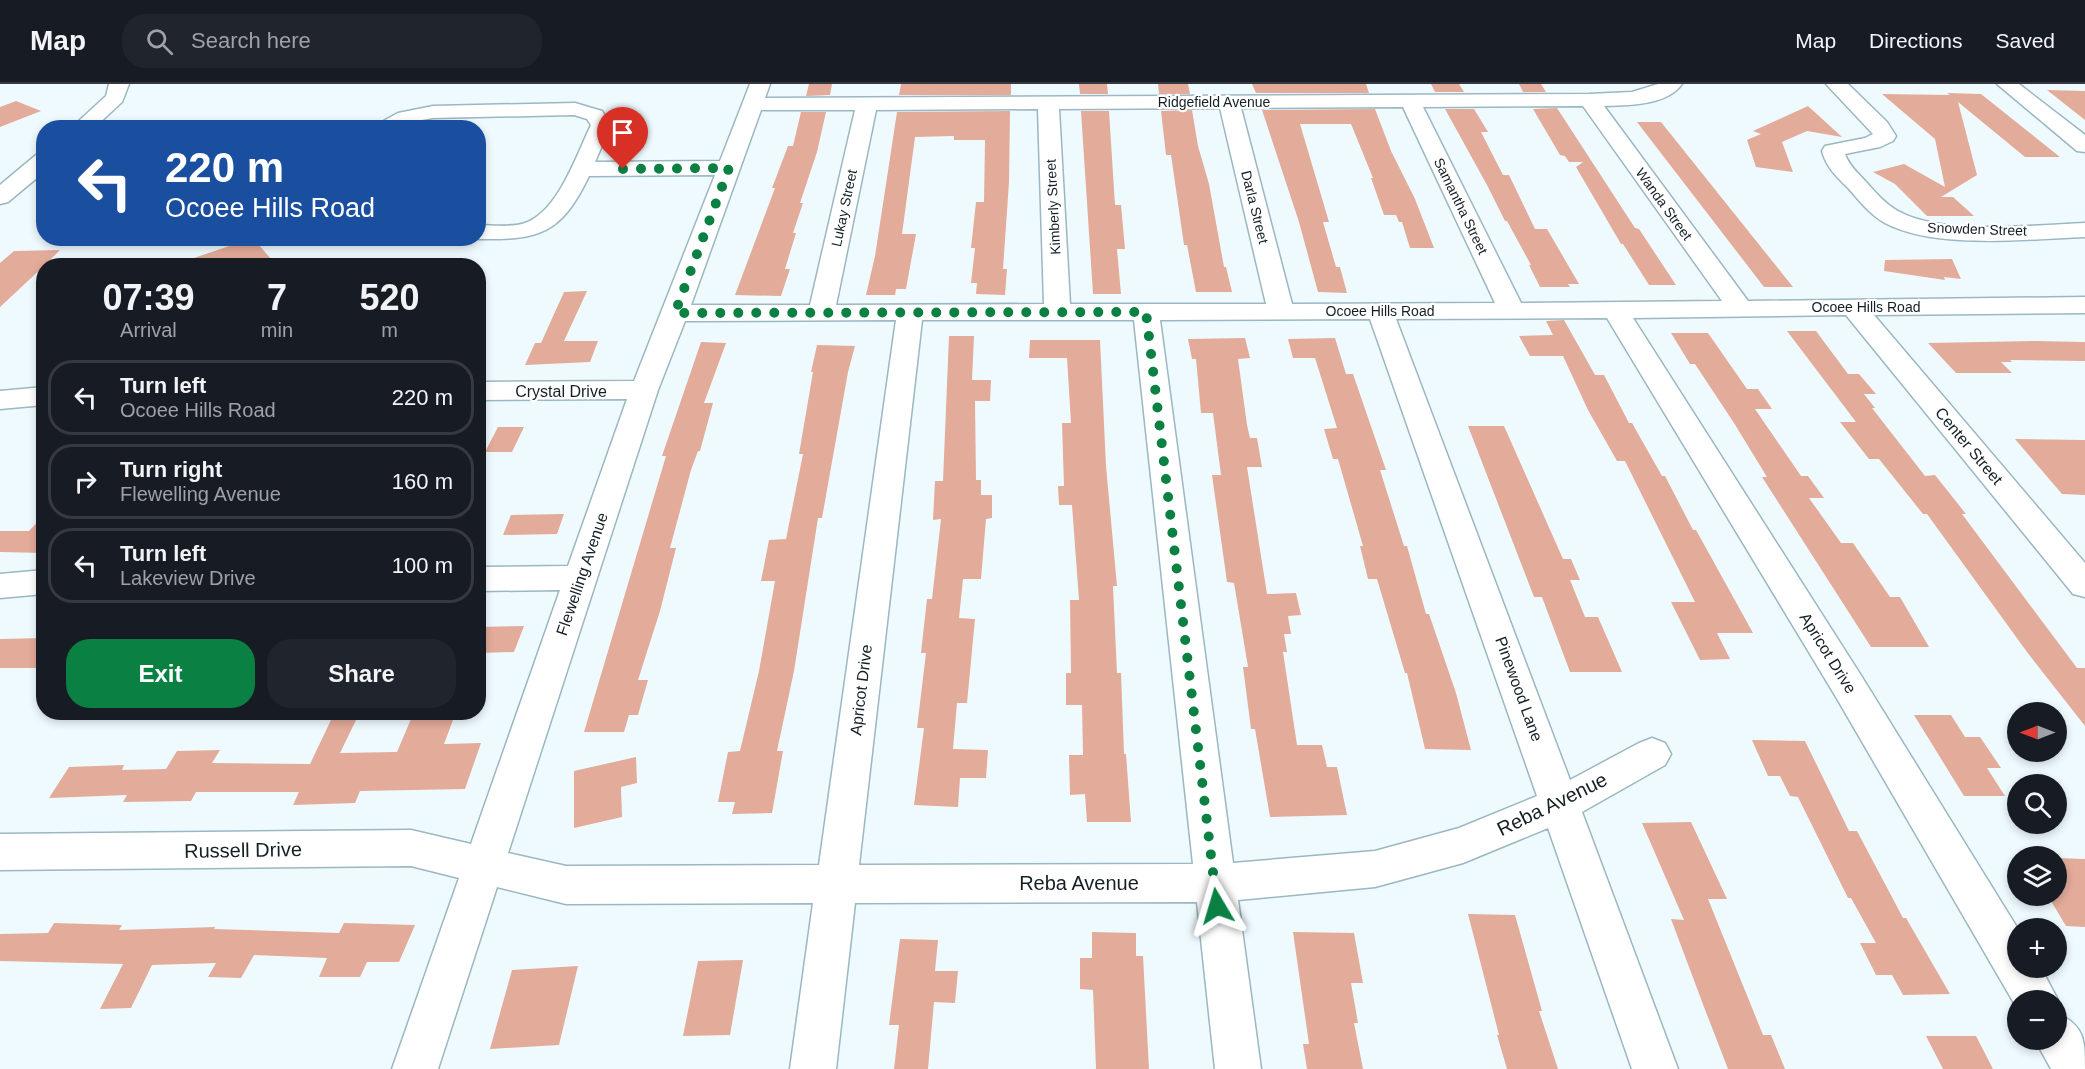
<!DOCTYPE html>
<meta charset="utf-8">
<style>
body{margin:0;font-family:Helvetica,sans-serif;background:#20242c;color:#f1f3f6;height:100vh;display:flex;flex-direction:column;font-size:22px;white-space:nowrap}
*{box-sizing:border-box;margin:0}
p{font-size:20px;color:#9ea1a6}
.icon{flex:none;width:33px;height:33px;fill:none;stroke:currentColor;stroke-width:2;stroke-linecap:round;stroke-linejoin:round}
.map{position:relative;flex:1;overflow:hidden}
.side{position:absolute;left:36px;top:174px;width:450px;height:462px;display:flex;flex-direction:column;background:#171b24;border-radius:24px;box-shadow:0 3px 9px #0003}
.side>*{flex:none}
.hud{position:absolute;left:36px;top:36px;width:450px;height:126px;border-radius:24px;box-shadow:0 3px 9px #0003;background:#1a4fa0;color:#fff;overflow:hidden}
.needle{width:39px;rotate:270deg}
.buttons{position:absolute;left:2007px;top:618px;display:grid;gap:12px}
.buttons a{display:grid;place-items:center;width:60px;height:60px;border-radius:50%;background:#171b24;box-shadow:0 3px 9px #0003;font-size:30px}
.pin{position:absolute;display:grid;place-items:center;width:51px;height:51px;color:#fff;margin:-62px -26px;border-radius:50% 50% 50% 0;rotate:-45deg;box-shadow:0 0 6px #0007}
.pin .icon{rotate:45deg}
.me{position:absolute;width:66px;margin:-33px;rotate:353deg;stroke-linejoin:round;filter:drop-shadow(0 0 4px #0008)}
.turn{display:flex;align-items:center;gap:21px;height:126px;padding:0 30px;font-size:27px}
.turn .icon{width:78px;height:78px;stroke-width:2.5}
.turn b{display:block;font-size:42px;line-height:51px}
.eta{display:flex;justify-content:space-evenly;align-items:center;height:102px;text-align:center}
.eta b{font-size:36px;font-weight:700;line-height:42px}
.action{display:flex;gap:12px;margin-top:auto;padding:12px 30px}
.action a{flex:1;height:69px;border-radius:24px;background:#0b8043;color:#fff;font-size:24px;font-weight:700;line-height:69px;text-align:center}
.action a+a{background:#20242c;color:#f1f3f6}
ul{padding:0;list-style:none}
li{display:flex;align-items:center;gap:18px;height:75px;margin:0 12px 9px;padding:0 18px;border:3px solid #363941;border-radius:24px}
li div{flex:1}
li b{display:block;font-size:22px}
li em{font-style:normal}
header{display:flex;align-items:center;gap:36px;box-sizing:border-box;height:84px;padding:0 30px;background:#171b24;border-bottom:2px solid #363941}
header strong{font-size:28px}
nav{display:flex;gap:33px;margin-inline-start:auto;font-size:21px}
.search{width:420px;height:54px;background:#20242c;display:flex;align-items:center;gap:15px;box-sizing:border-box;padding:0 21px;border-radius:24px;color:#9ea1a6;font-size:22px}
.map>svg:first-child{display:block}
.building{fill:#e3ab9a}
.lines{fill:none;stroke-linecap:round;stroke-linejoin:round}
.minor-casing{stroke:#9bb7c1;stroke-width:3}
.minor{fill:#fff;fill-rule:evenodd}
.route{stroke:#0b8043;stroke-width:10;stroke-dasharray:0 18}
.labels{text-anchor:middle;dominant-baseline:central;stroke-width:4.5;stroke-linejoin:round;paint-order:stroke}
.far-street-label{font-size:14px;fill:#152024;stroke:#fff}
.street-label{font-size:16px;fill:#152024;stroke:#fff}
.near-street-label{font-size:20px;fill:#152024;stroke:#fff}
</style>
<header>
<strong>Map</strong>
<div class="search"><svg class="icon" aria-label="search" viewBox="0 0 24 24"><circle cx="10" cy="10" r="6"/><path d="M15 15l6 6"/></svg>Search here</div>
<nav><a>Map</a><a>Directions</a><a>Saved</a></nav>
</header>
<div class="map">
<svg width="2085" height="985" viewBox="0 0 2085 985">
<rect width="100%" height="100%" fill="#effaff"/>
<!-- building -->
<path class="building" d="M809,0H832L830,11L806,12Z
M901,0H1011V11H899Z
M1079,0H1107L1108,10H1080Z
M1158,0H1188L1190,10H1159Z
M1252,0H1366L1369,9H1256Z
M1431,0H1459L1464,8H1435Z
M1519,0H1541L1546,8H1523Z
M2047,6L2085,7V36Z
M1947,9L1981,10L2060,73H2025L1958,18L1977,91L1941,113H1953L1974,132H1927L1895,100L1873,88L1904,80L1945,103L1935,55L1882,10L1950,11Z
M16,17L41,27L0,43V23Z
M1808,22L1842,53L1807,47L1782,58L1793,88L1756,83L1747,56L1761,50L1753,47Z
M1557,24L1635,144L1639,145L1676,201H1649L1623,160H1621L1576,83L1583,78H1569L1565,72L1560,71L1533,25Z
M1375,25L1391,67L1415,115L1434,164H1410L1402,138H1399L1396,131H1384L1371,94H1373L1351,40H1300L1329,138H1323L1336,183H1340L1347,209L1318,208L1299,138L1262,26Z
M1445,25H1474L1488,48H1481L1503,91H1509L1535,145H1547L1579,200H1568L1570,203H1540L1529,181H1531L1507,137H1505L1487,101Z
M1192,26L1198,62L1209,100L1224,183H1226L1232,208H1196L1187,161H1184L1171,71H1166L1161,27Z
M1010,27L1009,98L1003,185H1007L1005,211L976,210L977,199H971L975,164H971L976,118H984L985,56H954V52L915,53L902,150H916L906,205H896L895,211H866L875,172L897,28Z
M1081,27H1109L1115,121H1121L1125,165H1117L1121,210H1093Z
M801,28H826L817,68L800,119H803L793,149H796L785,185H790L781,212L735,211L775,104H772L788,62H793Z
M1637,38H1661L1793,203H1764Z
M253,154L277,182H183L182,178Z
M60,166L44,182L0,223V179L14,167Z
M1952,175L1961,195L1944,193L1945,196L1884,187L1885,176Z
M587,207L564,257H598L590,278L525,281L535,259H541L564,208Z
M1564,236L1595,291H1604L1629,339H1632L1662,392H1665L1693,446H1696L1753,549H1717L1730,575L1700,576L1671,518H1695L1625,377H1617L1588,326L1563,272H1530L1519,252L1553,251L1546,237Z
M1787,247H1816L1848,290H1859L1876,310H1864L1875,324H1872L1925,392L1935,391L1966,430H1962L2077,584H2085V642L2027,568L1927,430H1923L1879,375H1869L1840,338H1856Z
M1671,249H1708L1747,305H1758L1772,325H1755L1801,392H1808L1824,414H1809L1841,459H1853L1890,513H1900L1929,563H1871L1762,393H1767L1734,339L1695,280H1690Z
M949,252H974L972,296H991L990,317H975L976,396H981V411H992V434L986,435L981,495H963L959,534L975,535L967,619H957L953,665L988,666L986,694H960L958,723L914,721L924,644H917L926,569H921L927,515H932L941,435L933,436L935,397H943Z
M1245,254L1250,274L1238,275L1247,341L1250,354H1257L1262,383H1247L1267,510L1296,509L1301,531L1288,532L1291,550H1284L1287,568H1283L1297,661H1322L1327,683H1337L1347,731L1270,733L1255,645H1251L1243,583H1248L1234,499L1227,498L1212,391H1221L1213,329H1201L1196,275H1192L1188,255Z
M1335,254L1346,290H1353L1386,386H1380L1404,462H1407L1426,530H1429L1456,609L1471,666L1425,665L1407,589H1405L1377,495H1368L1360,462H1363L1338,375H1333L1324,345L1337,344L1315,274H1293L1288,255Z
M1030,256H1100L1106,382L1117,502H1113L1117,589H1121L1124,670H1126L1131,738H1087L1085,710L1070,711L1069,671H1083L1082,621H1066V589H1071L1070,516H1079L1072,421H1059L1058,402H1064L1062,339H1071L1067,274H1029Z
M2034,257L2085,258V277L2010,276L2012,278H2001L2012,289H1956L1928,259Z
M701,258L726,259L704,319H713L700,367H698L691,386L670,464H676L660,527L638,596H648L638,631H629L624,648H584L666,372H662Z
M817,261L855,262L848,288L822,434H818L794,587L777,667H783L772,729L732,730L735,718H718L728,668L740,667L759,587L775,497H761L769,456L786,455L803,370H799L813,288H811Z
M1468,342H1504L1563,475H1571L1580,496H1570L1585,533H1598L1622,588H1570L1542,513H1534Z
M498,343H524L512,368H485Z
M2015,355L2085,356V411L2062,410Z
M564,430L557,450L503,451L511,431Z
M44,431V469L0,468V447H29Z
M524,542L514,568L478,569V543Z
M44,554V584H0V555Z
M414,628H456L444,660L481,659L465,705L360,707L355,719L293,721L299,708H196L191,717L123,718L127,711L49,714L69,683L124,681L122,686L166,685L177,667L220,666L212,679L310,680L331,636H356L340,669L397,668Z
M1914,631H1951L1965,653H1980L2001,684H1987L2005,712H1964Z
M1752,656L1805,657L1849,747H1857L1903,834H1906L1950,910L1903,911L1892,891H1876L1860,859H1876L1851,814H1848L1798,713L1790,712L1780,692H1768Z
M636,673L637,699L621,703L622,733L574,744V687Z
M1691,738L1727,815H1708L1763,951H1771L1785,985H1728L1704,923L1671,835L1684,836L1642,739Z
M2056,774L2085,775V843L2066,842L2048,812H2056Z
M1468,830L1515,831L1542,927H1539L1558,985H1507L1497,951H1499Z
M54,839L122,841L119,846L215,843L214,845L339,849L344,839L415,841L399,878H367L360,893H319L327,874L254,871L241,894L208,893L216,879L152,881L131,924L100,925L123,880L0,877V850L48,849Z
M1092,848L1136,849V872H1143L1149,985H1096L1093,906L1080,905V874H1092Z
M1293,848L1354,849L1363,899H1351L1358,939H1354L1363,985H1307L1303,960H1309Z
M900,855L938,856L935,887H958L955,919L934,918L928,985H894L899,941H889Z
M743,876L730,951L683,952L698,877Z
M578,882L559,961L490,965L512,886Z
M1926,952H1976L1993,985H1943Z"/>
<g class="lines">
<!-- minor casing -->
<g class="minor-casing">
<path id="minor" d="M109,0H129L122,18L94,44H71L106,12Z
M750,0H770L765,14L1589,10L1632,8L1658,0H1682C1667,22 1627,21 1604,22L1748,217L2085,213V229L1874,231L2085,479V513L2073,510L1846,231L1633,234L1862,593L2018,845V884H2041L2058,916L2056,920V916H2018V926L1836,613L1607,234L1396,235L1570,696L1639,659L1652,654L1665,659L1671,670L1665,681L1582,728L1678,985H1632L1548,744L1463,779L1375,803L1238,816L1261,985H1215L1197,818L855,819L836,985H790L813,819L566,820L497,803L438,985H392L459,794L411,782L0,786V750L411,746L471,760L560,506L478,507V483L568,482L627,315L478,316V298L634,297L715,91L589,92C561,150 540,156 478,155L475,154H478V141C493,141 511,144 525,139C558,128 577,70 591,41L587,35L574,31L433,34L411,38L401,44H375L378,40L398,29L433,22L575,19L602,27L611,41L595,78L720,77ZM1583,22L1722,217L1521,219L1423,23ZM1403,23L1495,219L1292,220L1241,24ZM1220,24L1266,220H1070L1059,25ZM1038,25L1044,220L836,221L876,26ZM761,26H855L810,221H691ZM1370,235L1537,712L1459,744L1375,767L1233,779L1160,236ZM896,236L819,781L566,782L508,769L658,306L685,237ZM922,236H1134L1193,780L859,781Z
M1826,0H1848L1887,38L1896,52L1893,57L1880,63L1845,70C1849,82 1859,90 1867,99C1877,110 1888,123 1902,129C1946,151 2035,141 2085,139V153C2028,155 1936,166 1885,139C1870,131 1859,116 1848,104C1837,93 1826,83 1822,67L1825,62L1865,54L1873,50Z
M1997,0H2019L2085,51V68L2077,67Z
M44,70V88L8,118L0,120V101L36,71Z
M44,303V321L0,325V307Z
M44,486V510L0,514V490Z
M2056,929C2085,941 2085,957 2085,985H2051L2035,956H2056Z"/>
</g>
<!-- minor -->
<use href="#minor" class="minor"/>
</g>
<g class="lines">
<!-- route -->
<path class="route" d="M623,85L729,84L675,229L1146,228L1217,822"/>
</g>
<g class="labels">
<!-- far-street labels -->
<g class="far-street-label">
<text x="1214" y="18">Ridgefield Avenue</text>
<text transform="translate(1664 120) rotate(54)">Wanda Street</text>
<text transform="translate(1461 122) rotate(64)">Samantha Street</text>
<text transform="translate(1053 123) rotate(-93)">Kimberly Street</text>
<text transform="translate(1255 123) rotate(76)">Darla Street</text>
<text transform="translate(844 124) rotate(-78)">Lukay Street</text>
<text transform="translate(1977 145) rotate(2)">Snowden Street</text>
<text x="1866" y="223">Ocoee Hills Road</text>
<text x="1380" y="227">Ocoee Hills Road</text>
</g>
<!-- street labels -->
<g class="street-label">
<text x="561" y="307">Crystal Drive</text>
<text transform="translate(1969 362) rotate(50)">Center Street</text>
<text transform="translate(582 490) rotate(-71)">Flewelling Avenue</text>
<text transform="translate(1828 569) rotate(58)">Apricot Drive</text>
<text transform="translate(1519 605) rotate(70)">Pinewood Lane</text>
<text transform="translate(861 606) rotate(-83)">Apricot Drive</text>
</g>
<!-- near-street labels -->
<g class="near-street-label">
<text transform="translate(1552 720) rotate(-26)">Reba Avenue</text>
<text transform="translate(243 766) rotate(-1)">Russell Drive</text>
<text x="1079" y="799">Reba Avenue</text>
</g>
</g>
</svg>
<div class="buttons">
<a><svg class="needle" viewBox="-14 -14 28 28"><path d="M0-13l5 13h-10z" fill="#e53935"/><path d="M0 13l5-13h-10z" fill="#9ea1a6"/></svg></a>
<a><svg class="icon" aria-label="search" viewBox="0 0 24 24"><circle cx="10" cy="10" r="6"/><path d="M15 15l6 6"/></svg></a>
<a><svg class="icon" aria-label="layers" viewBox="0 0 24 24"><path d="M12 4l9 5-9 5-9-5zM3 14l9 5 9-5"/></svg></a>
<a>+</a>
<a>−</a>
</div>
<div class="pin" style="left:623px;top:85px;background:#d93025"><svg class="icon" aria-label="arrive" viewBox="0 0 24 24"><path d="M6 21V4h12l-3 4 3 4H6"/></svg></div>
<svg class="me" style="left:1217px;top:822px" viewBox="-20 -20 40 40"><path d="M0-17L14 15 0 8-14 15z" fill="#0b8043" stroke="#fff" stroke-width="4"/></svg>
<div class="hud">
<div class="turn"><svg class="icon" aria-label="left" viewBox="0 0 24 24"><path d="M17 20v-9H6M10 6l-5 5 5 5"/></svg><div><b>220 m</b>Ocoee Hills Road</div></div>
</div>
<section class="side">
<div class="eta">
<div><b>07:39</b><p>Arrival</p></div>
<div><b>7</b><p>min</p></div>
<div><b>520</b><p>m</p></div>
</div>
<ul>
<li><svg class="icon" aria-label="left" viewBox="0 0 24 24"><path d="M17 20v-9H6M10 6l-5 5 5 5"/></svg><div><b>Turn left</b><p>Ocoee Hills Road</p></div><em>220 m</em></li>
<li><svg class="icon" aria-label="right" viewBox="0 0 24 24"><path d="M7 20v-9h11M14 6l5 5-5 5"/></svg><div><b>Turn right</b><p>Flewelling Avenue</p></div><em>160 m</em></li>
<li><svg class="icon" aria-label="left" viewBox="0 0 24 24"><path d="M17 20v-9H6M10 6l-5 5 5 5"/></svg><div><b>Turn left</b><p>Lakeview Drive</p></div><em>100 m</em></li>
</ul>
<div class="action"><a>Exit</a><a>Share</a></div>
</section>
</div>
